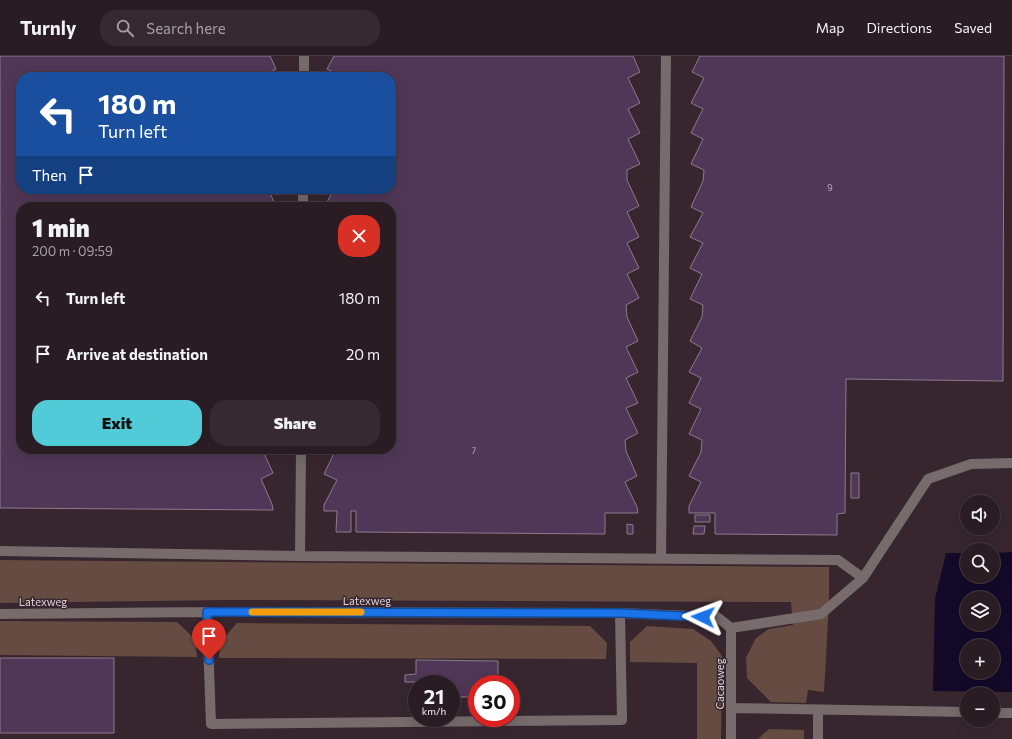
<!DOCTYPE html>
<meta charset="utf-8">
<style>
body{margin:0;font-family:Commissioner,sans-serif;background:#362930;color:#f1f3f6;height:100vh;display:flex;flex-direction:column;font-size:15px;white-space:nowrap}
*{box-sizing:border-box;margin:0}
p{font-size:13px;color:#a5a1a6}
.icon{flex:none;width:22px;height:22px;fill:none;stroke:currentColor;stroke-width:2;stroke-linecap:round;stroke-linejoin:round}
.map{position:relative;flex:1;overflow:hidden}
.side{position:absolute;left:16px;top:146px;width:380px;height:252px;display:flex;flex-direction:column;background:#2a1c23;border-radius:16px;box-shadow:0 4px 16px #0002,0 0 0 1px #463a41}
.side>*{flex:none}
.banner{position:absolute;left:16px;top:16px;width:380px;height:122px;border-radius:16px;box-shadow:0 4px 16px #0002,0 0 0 1px #463a41;background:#1a4fa0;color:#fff;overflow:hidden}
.fabs{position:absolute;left:960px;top:439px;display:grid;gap:8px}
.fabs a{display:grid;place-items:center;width:40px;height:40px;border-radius:50%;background:#2a1c23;box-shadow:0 4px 16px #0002,0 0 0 1px #463a41;font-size:20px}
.speed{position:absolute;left:408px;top:619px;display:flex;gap:8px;font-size:20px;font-weight:700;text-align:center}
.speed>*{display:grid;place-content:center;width:52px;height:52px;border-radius:50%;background:#2a1c23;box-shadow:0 4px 16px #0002,0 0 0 1px #463a41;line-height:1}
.speed small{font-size:10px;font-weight:400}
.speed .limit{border:6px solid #d22;background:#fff;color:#111}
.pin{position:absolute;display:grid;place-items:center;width:34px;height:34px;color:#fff;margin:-41px -17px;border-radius:50% 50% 50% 0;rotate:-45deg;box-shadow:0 0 4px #0007}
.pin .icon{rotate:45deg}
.me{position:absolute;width:44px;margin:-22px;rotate:273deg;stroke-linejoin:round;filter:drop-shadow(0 0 3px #0008)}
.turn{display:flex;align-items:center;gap:14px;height:84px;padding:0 16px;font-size:18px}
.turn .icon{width:52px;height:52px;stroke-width:2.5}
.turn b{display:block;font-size:28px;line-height:34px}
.then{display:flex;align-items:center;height:38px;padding:0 16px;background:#0003;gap:8px;font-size:15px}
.round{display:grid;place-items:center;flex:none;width:42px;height:42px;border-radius:16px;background:#362930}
.headline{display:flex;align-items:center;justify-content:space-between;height:68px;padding:0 16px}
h1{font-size:24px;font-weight:800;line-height:30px}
.cta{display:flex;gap:8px;margin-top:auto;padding:8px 16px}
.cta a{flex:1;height:46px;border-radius:16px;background:#52cbd9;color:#111;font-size:16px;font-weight:800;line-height:46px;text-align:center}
.cta a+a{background:#362930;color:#f1f3f6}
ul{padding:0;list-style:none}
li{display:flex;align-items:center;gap:12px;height:56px;padding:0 16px}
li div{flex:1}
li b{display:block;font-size:15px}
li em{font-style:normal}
header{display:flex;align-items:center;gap:24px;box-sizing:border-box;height:56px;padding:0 20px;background:#2a1c23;border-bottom:1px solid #463a41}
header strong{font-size:19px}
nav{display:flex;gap:22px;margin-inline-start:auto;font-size:14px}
.search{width:280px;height:36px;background:#362930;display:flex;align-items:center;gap:10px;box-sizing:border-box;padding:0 14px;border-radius:16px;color:#a5a1a6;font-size:15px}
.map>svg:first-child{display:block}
.green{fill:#654b41}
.water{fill:#130a2a;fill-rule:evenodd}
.building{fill:#503757;stroke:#8a7c8e}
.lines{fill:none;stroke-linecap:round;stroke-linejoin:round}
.minor{stroke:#776b6c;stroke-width:10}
.route-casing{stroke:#114b97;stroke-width:10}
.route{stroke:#1a73e8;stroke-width:7}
.slow{stroke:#f59e0b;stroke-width:7}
.labels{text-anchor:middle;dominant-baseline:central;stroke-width:3;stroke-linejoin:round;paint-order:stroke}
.number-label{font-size:9px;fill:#bbacb8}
.street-label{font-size:11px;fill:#dfd3d9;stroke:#38262f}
</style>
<header>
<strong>Turnly</strong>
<div class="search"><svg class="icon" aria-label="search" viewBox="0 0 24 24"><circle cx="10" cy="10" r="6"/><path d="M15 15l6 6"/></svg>Search here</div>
<nav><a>Map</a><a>Directions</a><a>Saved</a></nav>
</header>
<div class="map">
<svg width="1012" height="683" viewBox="0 0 1012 683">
<rect width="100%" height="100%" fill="#38262f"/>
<!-- green -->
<path class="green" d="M0,504L829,511V547L824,636L808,634L806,647L771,646L747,622L746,602L756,582L769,573L793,569L791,546L225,544L0,547Z
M0,565L177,566L195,583L197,601L0,599Z
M237,567L590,570L607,587L606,603L219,602L220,586Z
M647,570L693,573L711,585L722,600L721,683H697V607L630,606V586Z
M769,673L804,674V683H758Z"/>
<!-- water -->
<path class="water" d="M1012,496V636L933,635L935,543L946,497H967V520H993V497ZM967,542H993V568H967ZM967,590H993V616H967Z"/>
<!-- building -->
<path class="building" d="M0,0H270L276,13L264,19L265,21H21V133H268L275,148L268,151H21V393H262L273,417L261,423L272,448L273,454L0,452Z
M334,0H633L640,16L628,22L640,47L628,53L640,77L628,83L640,108L627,114V124L639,150L627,156L639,181L627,187L639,212L627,218L639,242L626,249L627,261L638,285L626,291L638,316L626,322L638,347L626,352L638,377L625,384L626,395L637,420L625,426L637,451L638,457H605V478L356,476V455H351V476H336L337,455H324V449L337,424L324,418L336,393H391V151H332L326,148L334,133H391V21H339V19L327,13Z
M700,0H1004L1003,325L846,323L845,457L837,458V479L715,478V457H689V450L701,426L689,420L701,396L702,384L689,378L701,353L689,347L701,322L689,316L702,292L690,285L702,261L703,249L690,243L702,218L690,212L703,187L690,181L703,157L691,151L703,125L704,114L691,108L703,83L691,77L703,53L691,47L704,22L692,16Z
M851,417H859V442H851Z
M695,459H710V466H695Z
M627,468L633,469V478H627Z
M694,470H705L704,478H693Z
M0,602H114V677H0Z
M416,604L498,605V628H477V641H454L451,643V628H417L416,640V626H405V619L416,618Z"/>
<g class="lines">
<!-- minor -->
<path class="minor" d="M304,21V0
M303,151V133
M0,495L300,500L838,504L863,522
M300,500L301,393
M661,502L666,0
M207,556L211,668L622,664L620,557
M0,558L207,556L620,557L717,561L731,572
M731,572L821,558L863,522L928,423L971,408L1012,407
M731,572V683
M731,652L967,656
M993,657H1012
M818,683V654"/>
</g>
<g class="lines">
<!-- route casing -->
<g class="route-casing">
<path id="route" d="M209,604L207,556L620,557L703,561"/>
</g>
<!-- route -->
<use href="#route" class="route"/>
<!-- slow -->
<path class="slow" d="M252,556H361"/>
</g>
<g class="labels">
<!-- number labels -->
<g class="number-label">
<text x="830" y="131">9</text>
<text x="474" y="394">7</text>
</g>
<!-- street labels -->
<g class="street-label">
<text x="367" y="544">Latexweg</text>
<text x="43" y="545">Latexweg</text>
<text transform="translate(719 628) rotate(-90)">Cacaoweg</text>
</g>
</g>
</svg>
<div class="fabs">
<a><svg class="icon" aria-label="sound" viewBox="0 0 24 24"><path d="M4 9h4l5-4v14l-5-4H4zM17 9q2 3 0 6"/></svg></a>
<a><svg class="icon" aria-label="search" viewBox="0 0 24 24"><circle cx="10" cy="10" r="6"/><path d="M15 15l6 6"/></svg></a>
<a><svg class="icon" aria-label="layers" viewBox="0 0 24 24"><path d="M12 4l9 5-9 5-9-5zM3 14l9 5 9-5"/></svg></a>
<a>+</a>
<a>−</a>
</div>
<div class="speed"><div>21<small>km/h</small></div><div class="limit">30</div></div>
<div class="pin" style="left:209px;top:604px;background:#d93025"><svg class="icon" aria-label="arrive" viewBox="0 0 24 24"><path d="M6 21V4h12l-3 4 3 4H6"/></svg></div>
<svg class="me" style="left:703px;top:561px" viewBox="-20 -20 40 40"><path d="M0-17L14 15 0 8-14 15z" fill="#1a73e8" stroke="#fff" stroke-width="4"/></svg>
<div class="banner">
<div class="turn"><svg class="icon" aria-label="left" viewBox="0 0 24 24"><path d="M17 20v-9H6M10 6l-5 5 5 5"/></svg><div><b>180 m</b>Turn left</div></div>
<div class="then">Then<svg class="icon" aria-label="arrive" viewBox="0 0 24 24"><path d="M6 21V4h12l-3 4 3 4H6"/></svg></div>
</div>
<section class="side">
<div class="headline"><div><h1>1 min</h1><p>200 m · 09:59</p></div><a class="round" style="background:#d93025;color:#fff"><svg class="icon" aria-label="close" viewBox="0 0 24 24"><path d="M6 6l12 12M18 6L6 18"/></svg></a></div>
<ul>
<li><svg class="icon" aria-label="left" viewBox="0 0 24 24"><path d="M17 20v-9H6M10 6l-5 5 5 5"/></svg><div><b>Turn left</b></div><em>180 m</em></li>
<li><svg class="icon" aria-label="arrive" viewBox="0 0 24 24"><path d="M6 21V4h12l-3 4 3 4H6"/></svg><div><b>Arrive at destination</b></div><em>20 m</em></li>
</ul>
<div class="cta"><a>Exit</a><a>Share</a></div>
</section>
</div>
